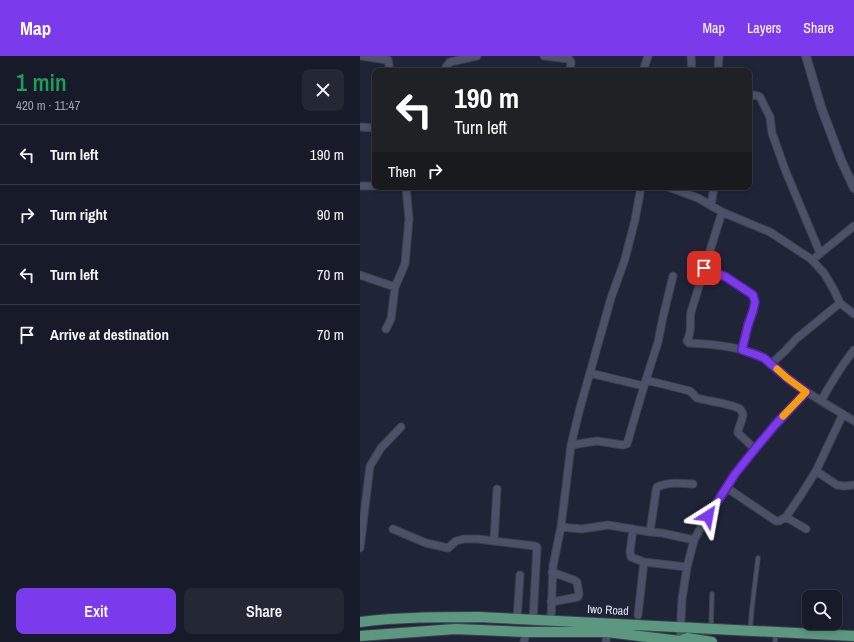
<!DOCTYPE html>
<meta charset="utf-8">
<style>
body{margin:0;font-family:"Archivo Narrow",sans-serif;background:#242835;color:#f1f3f6;height:100vh;display:flex;flex-direction:column;font-size:15px;white-space:nowrap}
*{box-sizing:border-box;margin:0}
p{font-size:13px;color:#9ea1a8}
.icon{flex:none;width:22px;height:22px;fill:none;stroke:currentColor;stroke-width:2;stroke-linecap:round;stroke-linejoin:round}
.map{position:relative;flex:1;overflow:hidden}
.sheet{display:flex;flex-direction:column;background:#171b29;width:360px}
.sheet>*{flex:none}
.top-card{position:absolute;left:12px;top:12px;width:380px;height:122px;border-radius:8px;box-shadow:0 2px 6px #0003,0 0 0 1px #363946;background:#202124;color:#fff;overflow:hidden}
.buttons{position:absolute;left:442px;top:534px;display:grid;gap:8px}
.buttons a{display:grid;place-items:center;width:40px;height:40px;border-radius:8px;background:#171b29;box-shadow:0 2px 6px #0003,0 0 0 1px #363946;font-size:20px}
.pin{position:absolute;display:grid;place-items:center;width:34px;height:34px;color:#fff;margin:-17px;border-radius:8px;box-shadow:0 2px 6px #0006}
.me{position:absolute;width:44px;margin:-22px;rotate:34deg;stroke-linejoin:round;filter:drop-shadow(0 0 3px #0008)}
.turn{display:flex;align-items:center;gap:14px;height:84px;padding:0 16px;font-size:18px}
.turn .icon{width:52px;height:52px;stroke-width:2.5}
.turn b{display:block;font-size:28px;line-height:34px}
.then{display:flex;align-items:center;height:38px;padding:0 16px;background:#0003;gap:8px;font-size:15px}
.round{display:grid;place-items:center;flex:none;width:42px;height:42px;border-radius:8px;background:#242835}
.overview{display:flex;align-items:center;justify-content:space-between;height:68px;padding:0 16px}
h1{font-size:24px;font-weight:600;line-height:30px;color:#1e9e55}
.action{display:flex;gap:8px;margin-top:auto;padding:8px 16px}
.action a{flex:1;height:46px;border-radius:8px;background:#7c3aed;color:#fff;font-size:16px;font-weight:600;line-height:46px;text-align:center}
.action a+a{background:#242835;color:#f1f3f6}
ul{padding:0;list-style:none}
li{display:flex;align-items:center;gap:12px;height:60px;padding:0 16px;border-top:1px solid #363946}
li div{flex:1}
li b{display:block;font-size:15px}
li em{font-style:normal}
header{display:flex;align-items:center;gap:24px;box-sizing:border-box;height:56px;padding:0 20px;background:#7c3aed;color:#fff}
header strong{font-size:19px}
nav{display:flex;gap:22px;margin-inline-start:auto;font-size:14px}
main{display:flex;flex:1;min-height:0}
.map>svg:first-child{display:block}
.lines{fill:none;stroke-linecap:round;stroke-linejoin:round}
.service-casing{stroke:#3d4151;stroke-width:5.5}
.minor-casing{stroke:#3d4151;stroke-width:9}
.tertiary-casing{stroke:#3d4151;stroke-width:10}
.primary-casing{stroke:#3d4151;stroke-width:12}
.service{stroke:#4c5167;stroke-width:3.5}
.minor{stroke:#4c5167;stroke-width:7}
.tertiary{stroke:#4c5167;stroke-width:8}
.primary{stroke:#5c987f;stroke-width:10}
.route-casing{stroke:#51269a;stroke-width:10}
.route{stroke:#7c3aed;stroke-width:7}
.slow{stroke:#f59e0b;stroke-width:7}
.labels{text-anchor:middle;dominant-baseline:central;stroke-width:3;stroke-linejoin:round;paint-order:stroke}
.street-label{font-size:12px;fill:#e0e4f1;stroke:#1f2437}
</style>
<header>
<strong>Map</strong>
<nav><a>Map</a><a>Layers</a><a>Share</a></nav>
</header>
<main>
<section class="sheet">
<div class="overview"><div><h1>1 min</h1><p>420 m · 11:47</p></div><a class="round"><svg class="icon" aria-label="close" viewBox="0 0 24 24"><path d="M6 6l12 12M18 6L6 18"/></svg></a></div>
<ul>
<li><svg class="icon" aria-label="left" viewBox="0 0 24 24"><path d="M17 20v-9H6M10 6l-5 5 5 5"/></svg><div><b>Turn left</b></div><em>190 m</em></li>
<li><svg class="icon" aria-label="right" viewBox="0 0 24 24"><path d="M7 20v-9h11M14 6l5 5-5 5"/></svg><div><b>Turn right</b></div><em>90 m</em></li>
<li><svg class="icon" aria-label="left" viewBox="0 0 24 24"><path d="M17 20v-9H6M10 6l-5 5 5 5"/></svg><div><b>Turn left</b></div><em>70 m</em></li>
<li><svg class="icon" aria-label="arrive" viewBox="0 0 24 24"><path d="M6 21V4h12l-3 4 3 4H6"/></svg><div><b>Arrive at destination</b></div><em>70 m</em></li>
</ul>
<div class="action"><a>Exit</a><a>Share</a></div>
</section>
<div class="map">
<svg width="494" height="586" viewBox="0 0 494 586">
<rect width="100%" height="100%" fill="#1f2437"/>
<g class="lines">
<!-- service casing -->
<g class="service-casing">
<path id="service" d="M351,572L352,538
M390,575L392,552L398,502
M415,586L416,577"/>
</g>
<!-- minor casing -->
<g class="minor-casing">
<path id="minor" d="M0,0L28,4L29,9V15
M184,0L209,3L211,6L210,15
M331,0L332,15
M86,15V11L90,6L117,0
M283,15L288,0
M358,15L359,0
M389,38L398,40L400,41L410,61L412,77L426,116L460,197
M0,71L15,72
M0,130H15
M308,131L338,142L362,156L410,176L451,203L464,217L474,234L480,247L494,258
M351,149L354,131
M362,156L331,256C329,267 333,274 327,285L329,287C350,288 385,291 404,302C414,308 422,319 432,326C452,340 473,352 494,365
M457,200L494,170
M344,212L366,221L393,239C397,252 391,256 388,268C386,276 384,285 382,294
M0,219L35,231
M26,273L31,263L35,231L45,208L49,163L46,131
M411,308L425,295L436,283L480,247
M230,317L284,330
M286,324L330,335C333,337 334,340 337,342C347,345 373,348 380,353C382,355 382,356 383,358C383,365 378,370 378,377L395,393
M461,345C471,327 481,310 494,294
M211,389L237,385L263,389L267,388L284,330L298,286L303,261L313,220
M456,415L477,429L484,430L494,429
M367,432L416,465H419L426,461L446,473
M426,461L441,439L456,415L483,358
M201,471L222,473L248,469L290,476L302,477L334,484
M33,473L66,487L88,492L96,485L104,483H118L175,490L177,491L173,564
M273,473L270,496L271,501L284,506L327,511
M290,476L296,435L297,431C308,426 321,427 333,428
M134,485L137,433
M0,492L10,410L21,392L41,371
M191,546L218,541L219,538L217,526L214,524L192,516
M278,559L284,506
M157,563L160,519
M191,564L193,510L201,471L211,389L220,352L251,242L265,203L275,164L281,131
M320,585L322,543L327,511L334,484L340,473L367,432L375,418L395,393L415,369L446,336
M164,586L166,576
M246,586L247,576"/>
</g>
<!-- tertiary casing -->
<g class="tertiary-casing">
<path id="tertiary" d="M446,0L461,51L481,104L494,132"/>
</g>
<!-- primary casing -->
<g class="primary-casing">
<path id="primary" d="M0,566C40,561 78,561 118,561L494,580
M0,580L95,573L166,576H247L320,585L327,582L352,586"/>
</g>
<!-- service -->
<use href="#service" class="service"/>
<!-- minor -->
<use href="#minor" class="minor"/>
<!-- tertiary -->
<use href="#tertiary" class="tertiary"/>
<!-- primary -->
<use href="#primary" class="primary"/>
</g>
<g class="lines">
<!-- route casing -->
<g class="route-casing">
<path id="route" d="M344,212L366,221L393,239L395,246L393,255L388,269L382,294L394,298L404,302L427,322L446,336L415,369L395,393L375,418L348,460"/>
</g>
<!-- route -->
<use href="#route" class="route"/>
<!-- slow -->
<path class="slow" d="M417,313L427,322L446,336L423,360"/>
</g>
<g class="labels">
<!-- street labels -->
<g class="street-label">
<text transform="translate(248 554) rotate(3)">Iwo Road</text>
</g>
</g>
</svg>
<div class="buttons">
<a><svg class="icon" aria-label="search" viewBox="0 0 24 24"><circle cx="10" cy="10" r="6"/><path d="M15 15l6 6"/></svg></a>
</div>
<div class="pin" style="left:344px;top:212px;background:#d93025"><svg class="icon" aria-label="arrive" viewBox="0 0 24 24"><path d="M6 21V4h12l-3 4 3 4H6"/></svg></div>
<svg class="me" style="left:348px;top:460px" viewBox="-20 -20 40 40"><path d="M0-17L14 15 0 8-14 15z" fill="#7c3aed" stroke="#fff" stroke-width="4"/></svg>
<div class="top-card">
<div class="turn"><svg class="icon" aria-label="left" viewBox="0 0 24 24"><path d="M17 20v-9H6M10 6l-5 5 5 5"/></svg><div><b>190 m</b>Turn left</div></div>
<div class="then">Then<svg class="icon" aria-label="right" viewBox="0 0 24 24"><path d="M7 20v-9h11M14 6l5 5-5 5"/></svg></div>
</div>
</div>
</main>
